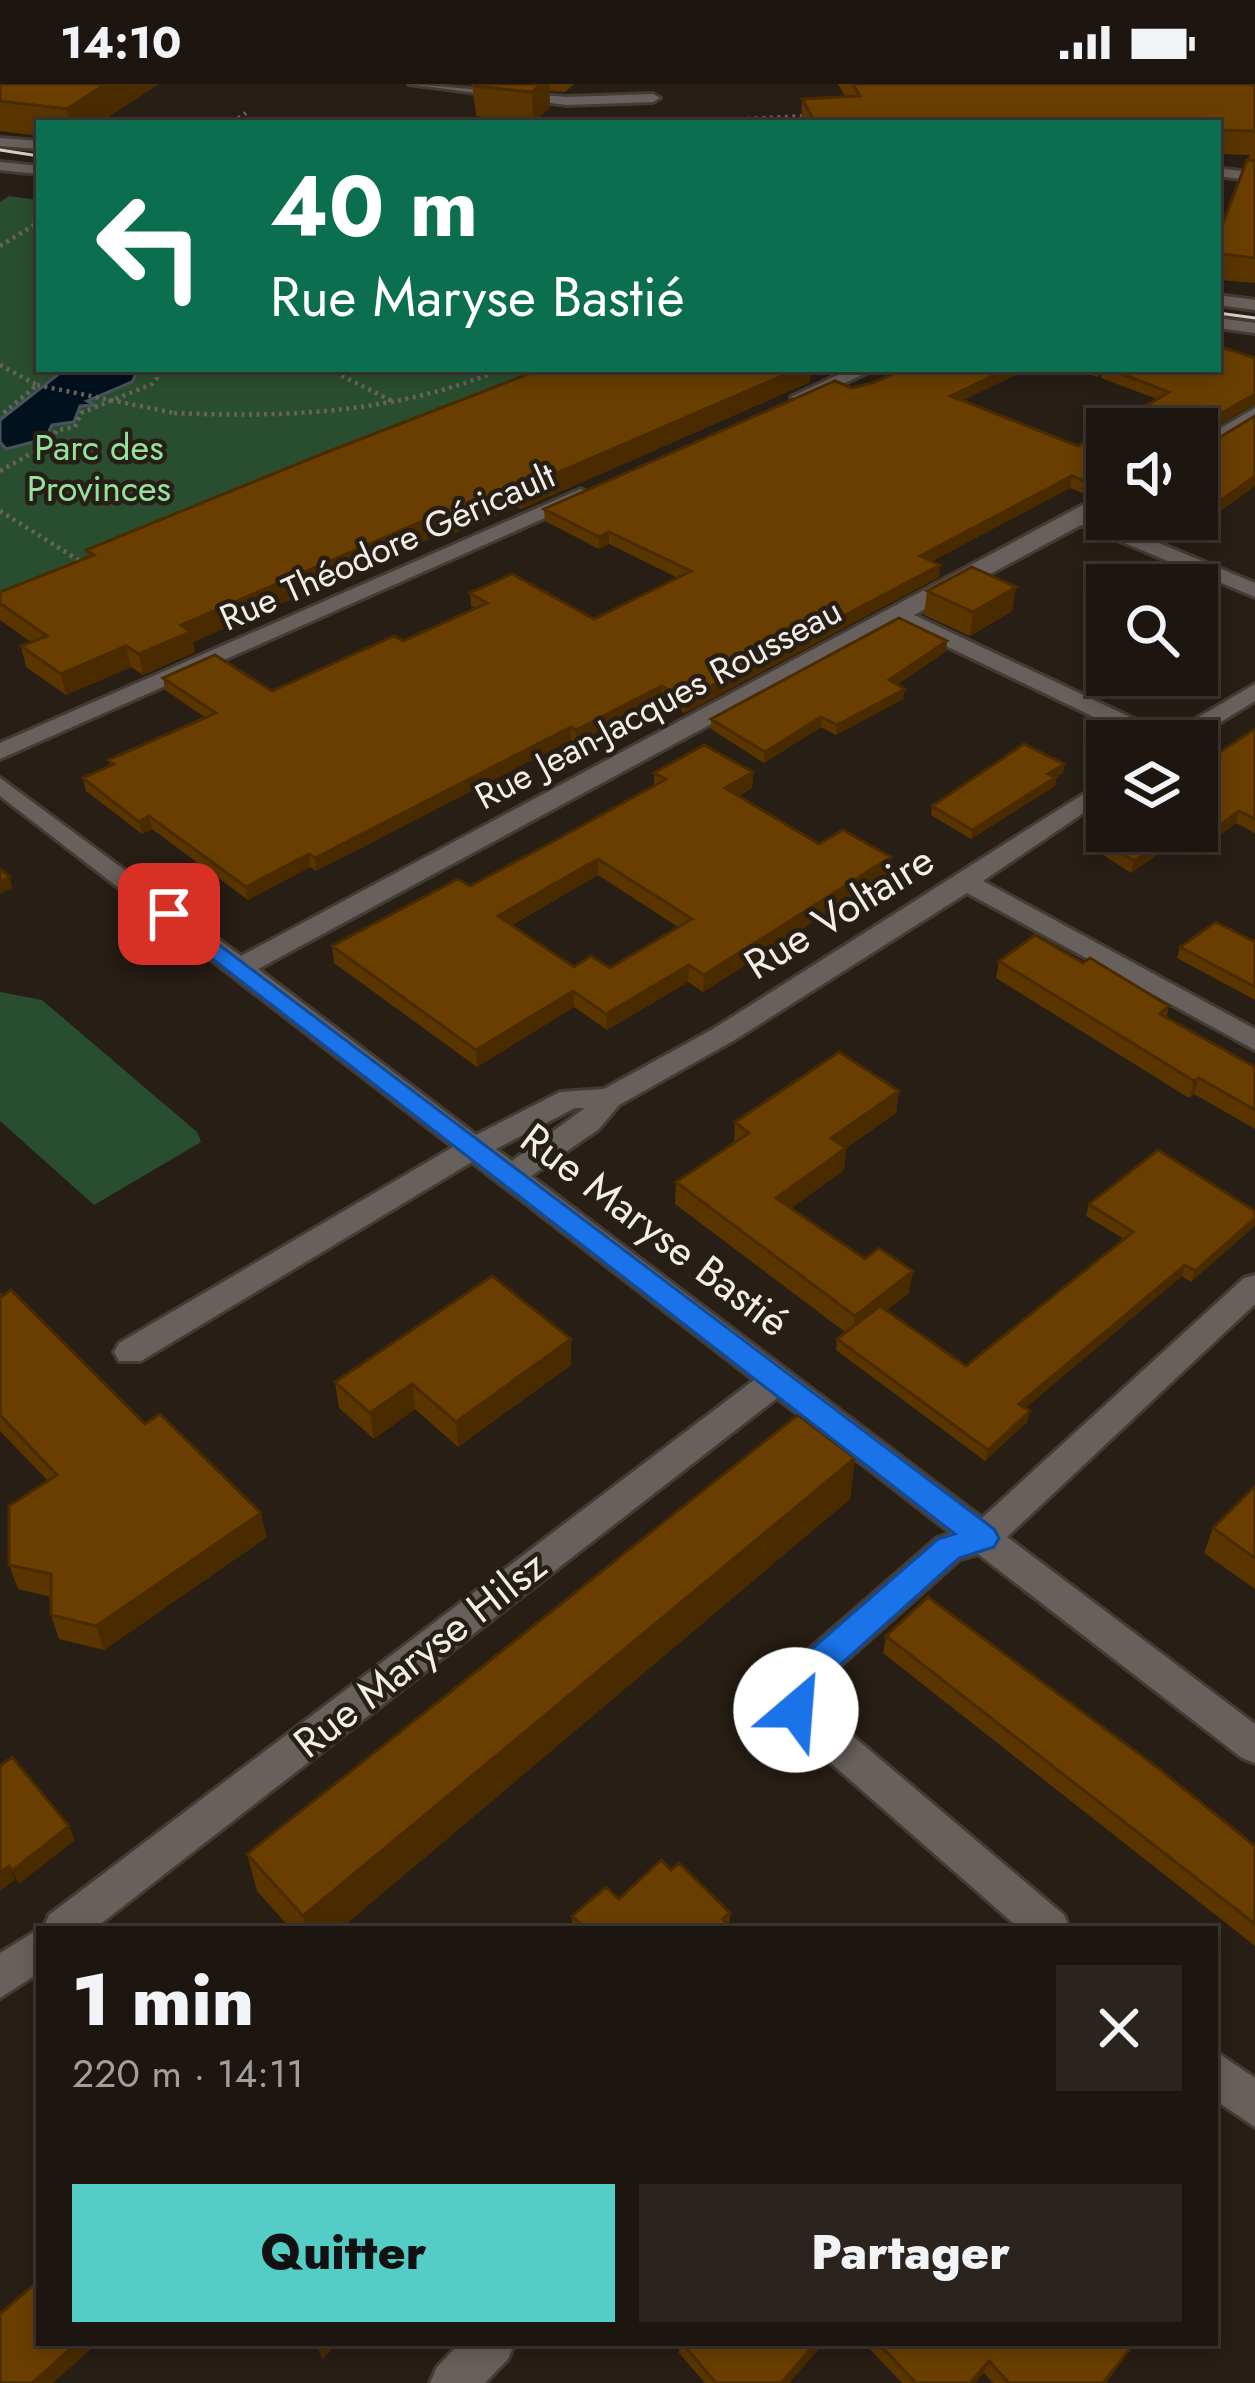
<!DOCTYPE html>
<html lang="fr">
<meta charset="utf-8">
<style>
body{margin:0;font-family:Jost,sans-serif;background:#2a231e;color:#f1f3f6;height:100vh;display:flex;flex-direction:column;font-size:45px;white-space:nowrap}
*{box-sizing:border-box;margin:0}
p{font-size:39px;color:#a09f9f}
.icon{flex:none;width:66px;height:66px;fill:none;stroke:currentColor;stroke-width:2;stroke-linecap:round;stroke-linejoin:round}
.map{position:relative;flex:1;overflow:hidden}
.details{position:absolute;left:36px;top:1842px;width:1182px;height:420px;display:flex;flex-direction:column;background:#1d1610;border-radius:0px;box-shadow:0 6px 18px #0003,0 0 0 3px #3b3530}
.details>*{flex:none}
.hud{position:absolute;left:36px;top:36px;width:1185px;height:252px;border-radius:0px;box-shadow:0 6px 18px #0003,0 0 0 3px #3b3530;background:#0b6e4f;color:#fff;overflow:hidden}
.controls{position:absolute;left:1086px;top:324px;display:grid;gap:24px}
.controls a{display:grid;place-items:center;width:132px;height:132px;border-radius:0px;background:#1d1610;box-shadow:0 6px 18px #0003,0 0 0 3px #3b3530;font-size:60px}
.pin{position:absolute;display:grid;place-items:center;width:102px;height:102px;color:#fff;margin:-51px;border-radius:24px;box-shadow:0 6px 18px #0006}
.me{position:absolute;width:132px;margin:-66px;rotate:27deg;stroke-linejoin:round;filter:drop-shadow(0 0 9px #0008)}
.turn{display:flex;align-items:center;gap:42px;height:252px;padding:0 36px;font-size:54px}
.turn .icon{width:156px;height:156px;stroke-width:2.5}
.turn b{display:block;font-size:84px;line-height:102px}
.round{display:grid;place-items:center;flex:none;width:126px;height:126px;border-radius:0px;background:#2a231e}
.head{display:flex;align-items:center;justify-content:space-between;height:204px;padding:0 36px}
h1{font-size:72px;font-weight:800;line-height:90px}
.button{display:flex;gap:24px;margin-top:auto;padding:24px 36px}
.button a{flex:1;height:138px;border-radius:0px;background:#54cdc7;color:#111;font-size:48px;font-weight:800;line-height:138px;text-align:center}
.button a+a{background:#2a231e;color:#f1f3f6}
.status{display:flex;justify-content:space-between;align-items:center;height:84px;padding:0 60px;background:#1d1610;direction:ltr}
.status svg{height:33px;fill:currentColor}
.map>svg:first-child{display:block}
.green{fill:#294e2f}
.water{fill:#01111e;stroke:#4a535b;stroke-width:3}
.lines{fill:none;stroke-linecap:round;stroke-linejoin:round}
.minor-casing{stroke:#443b33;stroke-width:6}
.path{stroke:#6b635b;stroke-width:4.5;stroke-dasharray:3 4.5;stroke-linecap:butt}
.minor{fill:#67605d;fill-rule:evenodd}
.tram{stroke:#d5cec8;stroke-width:3}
.path-bridge{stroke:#6b635b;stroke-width:4.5;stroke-dasharray:3 4.5;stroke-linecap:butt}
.wall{fill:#5a3500;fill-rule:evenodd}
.shaded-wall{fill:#4a2b00}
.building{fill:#693e00;stroke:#4a2b00;stroke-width:3;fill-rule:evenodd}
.route{fill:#1a73e8;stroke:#114b97;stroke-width:3}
.labels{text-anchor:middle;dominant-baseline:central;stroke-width:9;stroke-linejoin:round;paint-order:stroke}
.far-park-label{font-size:36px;fill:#95e29f;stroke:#271e15}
.far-street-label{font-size:36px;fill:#f4eee8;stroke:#271e15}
.street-label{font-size:42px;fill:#f4eee8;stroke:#271e15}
</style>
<div class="status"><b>14:10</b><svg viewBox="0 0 49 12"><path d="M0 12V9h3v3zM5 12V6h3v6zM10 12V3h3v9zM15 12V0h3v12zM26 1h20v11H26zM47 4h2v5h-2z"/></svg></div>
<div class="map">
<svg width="1255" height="2299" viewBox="0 0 1255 2299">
<rect width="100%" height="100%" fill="#271e15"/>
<!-- green -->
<path class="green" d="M9,112L39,116V285H582L0,535V118Z
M0,908L42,916L197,1048L201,1058L94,1121L0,1037Z"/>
<!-- water -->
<path class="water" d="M65,285H139L132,298L87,317L95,321L80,322L74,338L52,341L45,355L6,365L0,358V336Z"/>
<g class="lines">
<!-- minor casing -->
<g class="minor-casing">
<path id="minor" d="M409,0L567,13L653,10L660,14L653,18L567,21Z
M0,54L39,57V65L0,62Z
M0,78L39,82V90L0,86Z
M1218,84L1255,89V97L1218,92Z
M1218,211L1255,216V226L1218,221Z
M1218,234L1255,239V249L1218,244Z
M851,285H875L806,317L791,313Z
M1255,324V337L1197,372V358Z
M581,405L591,411L588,415L0,675V659Z
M1107,408V423L1094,432L1255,499V513L1081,441L914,531L1168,651L1255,600V617L1190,657H1144L898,539L258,885L476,1051L560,1008L604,1005L713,945L1107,695V713L983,797L1255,945V966L967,809L733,957L619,1021L599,1045L531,1092L982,1434L1244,1194L1255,1191V1220L1007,1453L1255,1640V1679L1242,1674L978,1470L960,1475L814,1605V1619L1064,1831L1070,1845H1020L783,1637C775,1621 775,1604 783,1588L937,1454L951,1449L777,1314L94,1845H43L49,1831L754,1296L472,1078L141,1277H119L114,1268L119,1259L453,1063L0,712V694L241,872ZM575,1024H585L512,1077L496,1065Z
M39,1845V1889L0,1914V1869Z
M1215,1967L1255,1994V2043L1215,2016Z
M460,2259H515L508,2275L485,2299H430L437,2283Z"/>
</g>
<!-- path -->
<path class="path" d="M232,39L246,29
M665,39L806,32
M0,162L39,138
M0,281L37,301L0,332
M328,285L394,318
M174,329C288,334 396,329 503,285
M0,387L48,360L57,346L75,343L81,329L152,300L157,294L155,285
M0,427L80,477L79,485"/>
<!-- minor -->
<use href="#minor" class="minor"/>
<!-- tram -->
<path class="tram" d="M0,66L39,72
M1218,229L1255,234"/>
<!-- path-bridge -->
<path class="path-bridge" d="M37,301L174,329"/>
</g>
<!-- wall -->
<path class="wall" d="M0,0H159L99,39H39V52L0,47Z
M470,0H574L565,8L549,7L550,23L533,39L476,32L472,1Z
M838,0H1255V199L1218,196V152L1250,71L1218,70V39H801L802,15L845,13Z
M1255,274V320L1197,353L1107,345V404L1090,412L1070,404L932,477L939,493L685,629L662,615L576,659L571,656L316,787L310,783L248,816L152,745L142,750L86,707L83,694L110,681L108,676L206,634L165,606L163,594L272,607L403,557L475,524L471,522L470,509L594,535L678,494L609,460L599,465L545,437L544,425L852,304L963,317L1078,362L1157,315L1101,294L1102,285H1218Z
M1068,285H1101L1098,293Z
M810,298L521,425L516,423L443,454L438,451L193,558L195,568L143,591L131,583L66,611L26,583L21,562L31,558L0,536V508L87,474L86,466Z
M1255,332V402L1185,452L1144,435H1197V363L1202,364Z
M1016,503L1012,527L970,552L924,531L927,507Z
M946,567L897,601L905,605L903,615L836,651L821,643L764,679L711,645V635Z
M1255,645V749L1236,739L1192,772L1172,761L1131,789L1091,763L1094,751Z
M1064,680L1063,689L1056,693L1055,702L971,755L931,731L932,722Z
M753,688L752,704L739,712L819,760L891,773L889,789L703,908L688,898L607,946L574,923L477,983L334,879L332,862L470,802L654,702V689ZM598,791L678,843L610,884L574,883L512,841Z
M1255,858V916L1177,874L1180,863Z
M999,877L1083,879L1169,922L1166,934L1255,983V1045L1194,1010L1189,1014L996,894Z
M899,1007L896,1029L846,1064L844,1086L791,1124L909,1209L887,1226L966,1282L1124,1155L1086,1132L1089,1120L1255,1127L1191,1198L1182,1192L1025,1324L1027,1338L985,1377L836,1266L837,1255L845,1248L675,1120L676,1098L734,1059L735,1038Z
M0,1210L145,1340L267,1453L104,1566L59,1555L51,1531V1513L18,1505L9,1481L48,1397L0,1347Z
M571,1255V1281L458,1363L415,1325L374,1355L339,1324L335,1298Z
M855,1374L850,1415L340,1845H291L257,1807L247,1770Z
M1255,1402V1505L1204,1469L1213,1444Z
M886,1552L1255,1762V1862L883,1569Z
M671,1786L730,1829L729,1841L733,1845H573L572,1832L619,1815Z
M680,2259H824L789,2299H705L679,2269Z
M864,2259H1135L1106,2299H993L984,2289L975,2299H902Z"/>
<!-- shaded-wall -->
<path class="shaded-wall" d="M106,0H159L99,39H70L67,25Z
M541,0H549L550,23L533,39L532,8Z
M798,285H811L810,298L521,425L520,405Z
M1007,285H1029L949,323L951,312Z
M1255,310V320L1197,353V343Z
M1072,392L1070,404L919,484L920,472Z
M1255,392V402L1185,452L1187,440Z
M1107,393V404L1090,412L1092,400Z
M516,403V423L443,454L442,434Z
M437,431L438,451L193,558L195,568L143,591L139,570L181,541Z
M609,448V460L599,465V453Z
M940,481L939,493L685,629V616Z
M1016,503L1012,527L970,552L973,528Z
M947,557L946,567L888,607L889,596Z
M126,562L131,583L66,611L61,590Z
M662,602V615L576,659V646Z
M905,605L903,615L836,651L837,641Z
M821,633V643L764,679L765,668Z
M571,643V656L316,787L315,774Z
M1064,680L1063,689L1047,698L1048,690Z
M753,688L752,704L724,720L725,704Z
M1056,693L1055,702L971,755L972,746Z
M1239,727L1236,739L1192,772L1195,760Z
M149,732L152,745L142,750L139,738Z
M1175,749L1172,761L1131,789L1134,777Z
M309,770L310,783L248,816L246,803Z
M891,773L889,789L703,908L704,891Z
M598,775V791L499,848L498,832Z
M10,793L12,804L0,810V798Z
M689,881L688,898L607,946L606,930Z
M573,907L574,923L477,983L476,966Z
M1199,994L1194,1010L1189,1014L1194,997Z
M899,1007L896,1029L846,1064L844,1086L775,1136L776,1114L831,1054Z
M1255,1134V1142L1191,1198L1195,1187Z
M1185,1181L1182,1192L1017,1331L1019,1320Z
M913,1187L909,1209L852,1253L855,1232Z
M571,1255V1281L458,1363L456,1338Z
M412,1300L415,1325L374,1355L370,1329Z
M1030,1327L1027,1338L985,1377L988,1366Z
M855,1374L850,1415L340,1845H306L303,1832Z
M261,1429L267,1453L104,1566L96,1542Z
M69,1742L75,1756L19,1800L12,1787Z
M9,1782L15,1796L0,1807V1789Z
M77,2259H98L53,2299H32Z
M322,2259H339L322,2275L318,2264Z
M816,2259H824L789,2299H781Z
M989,2277L984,2289L975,2299H970Z"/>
<!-- building -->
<path class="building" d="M0,0H106L67,25L0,17Z
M474,0H541L532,8L475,2Z
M853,0H1255V47L1218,46V39H816L802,15L860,12Z
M1247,76L1255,77V174L1221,170L1222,165L1218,164V152Z
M1218,262L1255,274V310L1197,343V345H1107V393L1092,400L1072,392L920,472L940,481L685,616L662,602L576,646L571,643L315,774L309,770L246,803L149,732L139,738L83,694L114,680L108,676L216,629L163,594L215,571L272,607L394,552L403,557L487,519L470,509L512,490L594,535L691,487L609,448L599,453L544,425L835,297L852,304L872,299L904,285H1007L951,312L1078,362L1169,308L1109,285H1218Z
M541,285H798L520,405L516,403L442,434L437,431L181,541L191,548L139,570L126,562L61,590L21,562L47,552L0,519V508L94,471L86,466L322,370Z
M1255,332V392L1197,433V363L1202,364Z
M1175,435H1195L1187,440Z
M972,483L1016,503L973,528L927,507Z
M899,534L947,557L889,596L905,605L837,641L821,633L765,668L711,635Z
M1255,645V735L1239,727L1195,760L1175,749L1134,777L1094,751L1107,742V747H1197V683Z
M1024,660L1064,680L1048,690L1056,693L972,746L932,722Z
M704,661L753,688L725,704L819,760L843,746L891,773L704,891L689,881L606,930L573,907L476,966L332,862L458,795L470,802L556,756L666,695L654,689ZM598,775L692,835L610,884L591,872L574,883L498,832Z
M0,785L10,793L0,798Z
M1216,838L1255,858V903L1180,863Z
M1035,851L1083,879L1090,874L1169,922L1160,930L1255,983V1026L1199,994L1194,997L999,877Z
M839,968L899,1007L831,1054L846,1064L776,1114L865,1175L879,1164L913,1187L855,1232L676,1098L749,1049L735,1038Z
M1158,1066L1255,1127V1134L1195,1187L1185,1181L1019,1320L1030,1327L988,1366L837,1255L880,1222L966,1282L1133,1148L1089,1120Z
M492,1192L571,1255L456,1338L412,1300L370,1329L335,1298Z
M11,1206L145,1340L160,1330L261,1429L96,1542L51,1531V1490L9,1481V1422L57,1391L0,1331V1210L2,1212Z
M798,1331L855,1374L303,1832L247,1770Z
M1255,1402V1474L1213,1444Z
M928,1513L1158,1684L1255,1762V1840L886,1552Z
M12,1673L69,1742L12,1787L9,1782L0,1789V1682Z
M661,1776L671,1786L679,1779L730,1829L723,1835L733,1845H586L572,1832L606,1803L619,1815Z
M39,2196V2259H77L32,2299H0V2230Z
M682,2259H816L781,2299H716Z
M878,2259H1135L1103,2299H1009L989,2277L970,2299H916Z"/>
<!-- route -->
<path class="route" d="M169,823L994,1445L999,1454L994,1463L959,1474L813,1605L808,1637L796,1641L785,1637L780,1599L784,1589L938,1455L955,1450L161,835V825Z"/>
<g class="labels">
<!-- far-park labels -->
<g class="far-park-label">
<text x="99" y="363">Parc des<tspan x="99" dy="41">Provinces</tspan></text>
</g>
<!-- far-street labels -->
<g class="far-street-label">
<text transform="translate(387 462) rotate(-24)">Rue Théodore Géricault</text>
<text transform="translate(658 619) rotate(-28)">Rue Jean-Jacques Rousseau</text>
</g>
<!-- street labels -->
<g class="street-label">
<text transform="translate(839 828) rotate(-32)">Rue Voltaire</text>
<text transform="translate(655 1146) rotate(37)">Rue Maryse Bastié</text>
<text transform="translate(420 1570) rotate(-38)">Rue Maryse Hilsz</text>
</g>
</g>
</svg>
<div class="controls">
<a><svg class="icon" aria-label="sound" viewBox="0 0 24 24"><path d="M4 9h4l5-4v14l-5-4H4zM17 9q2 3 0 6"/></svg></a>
<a><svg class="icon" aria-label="search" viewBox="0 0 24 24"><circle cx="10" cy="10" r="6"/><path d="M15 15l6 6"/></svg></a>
<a><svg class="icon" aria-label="layers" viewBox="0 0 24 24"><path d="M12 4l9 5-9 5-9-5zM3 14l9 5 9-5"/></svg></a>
</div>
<div class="pin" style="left:169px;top:830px;background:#d93025"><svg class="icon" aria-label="arrive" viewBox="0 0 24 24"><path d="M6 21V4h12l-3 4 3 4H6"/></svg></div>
<svg class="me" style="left:796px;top:1626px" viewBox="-20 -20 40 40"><circle r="19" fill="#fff"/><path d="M0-13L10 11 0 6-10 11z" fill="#1a73e8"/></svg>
<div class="hud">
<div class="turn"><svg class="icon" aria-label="left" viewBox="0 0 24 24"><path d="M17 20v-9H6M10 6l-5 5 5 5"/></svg><div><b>40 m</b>Rue Maryse Bastié</div></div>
</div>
<section class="details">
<div class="head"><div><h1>1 min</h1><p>220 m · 14:11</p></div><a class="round"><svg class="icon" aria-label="close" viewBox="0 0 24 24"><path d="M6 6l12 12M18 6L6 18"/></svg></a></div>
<div class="button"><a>Quitter</a><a>Partager</a></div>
</section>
</div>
